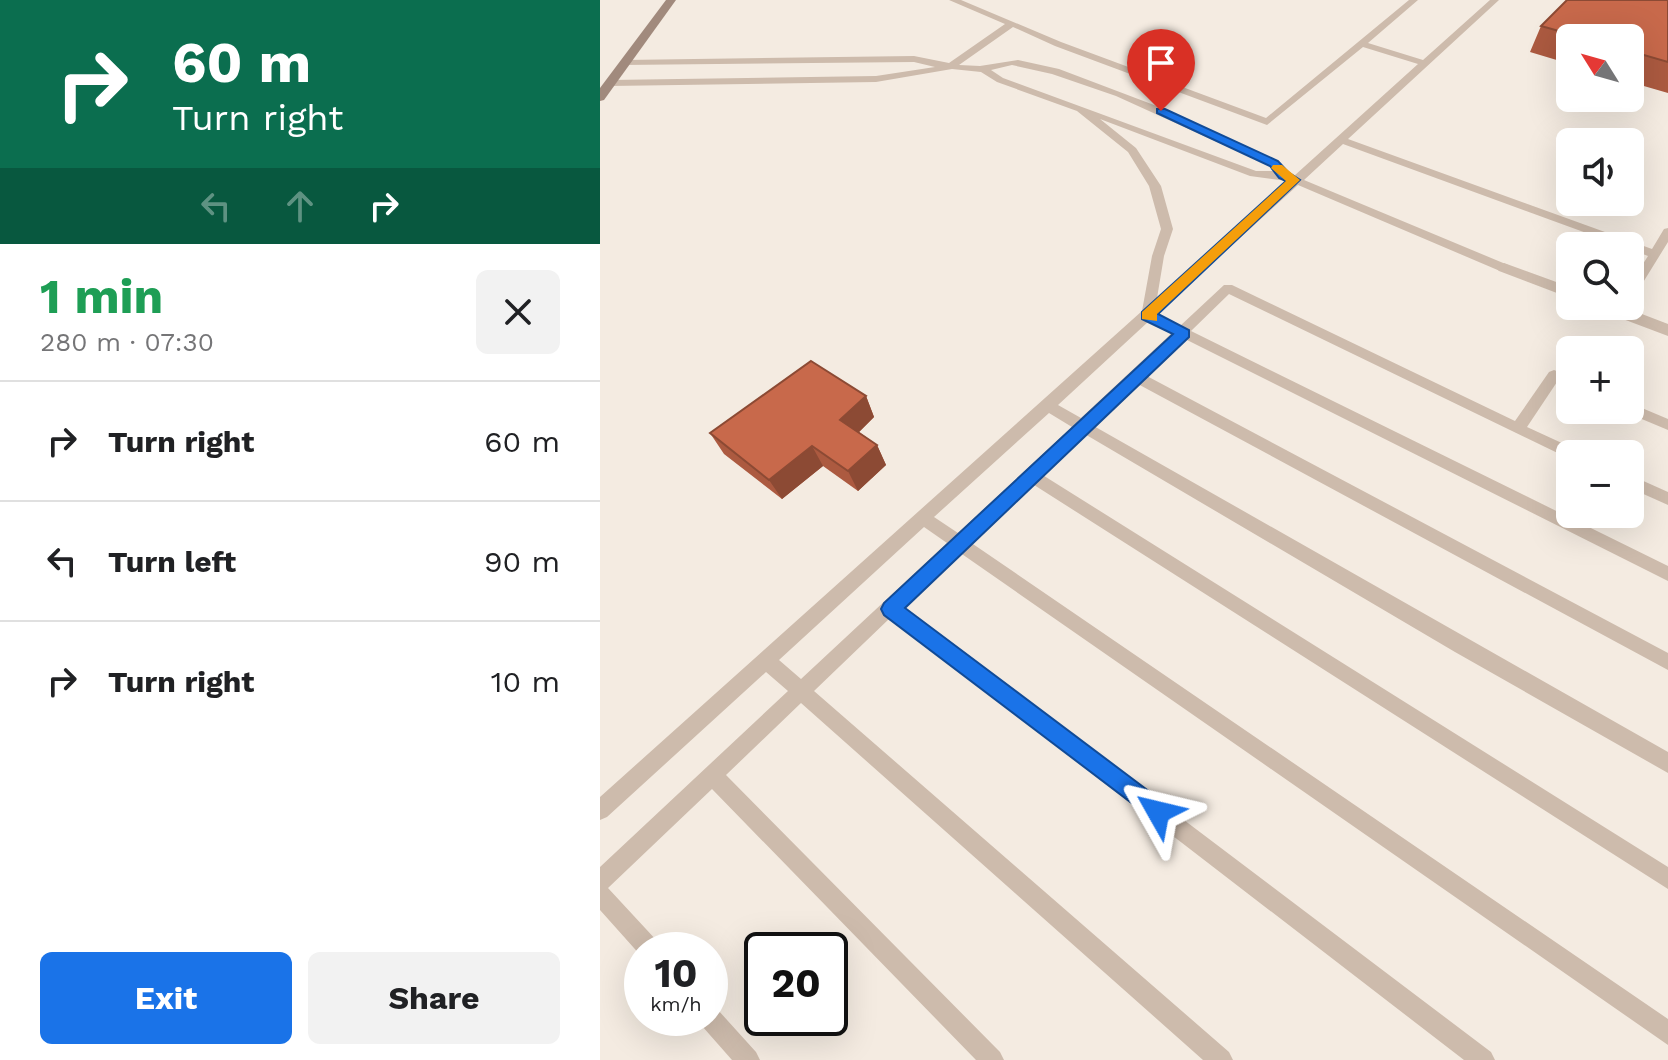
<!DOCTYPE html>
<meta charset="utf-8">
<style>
body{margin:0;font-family:"Work Sans",sans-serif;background:#f2f2f2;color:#202124;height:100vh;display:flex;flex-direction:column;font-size:30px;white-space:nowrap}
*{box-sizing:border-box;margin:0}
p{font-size:26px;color:#757577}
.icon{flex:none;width:44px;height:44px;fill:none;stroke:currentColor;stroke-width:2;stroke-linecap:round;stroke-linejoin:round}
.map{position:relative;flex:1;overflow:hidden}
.drawer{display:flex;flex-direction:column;background:#fff;width:600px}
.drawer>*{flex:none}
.hud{background:#0b6e4f;color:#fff;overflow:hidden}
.needle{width:52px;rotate:307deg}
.fabs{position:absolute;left:956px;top:24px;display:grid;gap:16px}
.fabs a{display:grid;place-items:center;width:88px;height:88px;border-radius:12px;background:#fff;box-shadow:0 8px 32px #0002;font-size:40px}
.speed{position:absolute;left:24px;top:932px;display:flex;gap:16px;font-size:40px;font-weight:700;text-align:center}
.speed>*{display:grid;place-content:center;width:104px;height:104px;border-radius:50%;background:#fff;box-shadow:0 8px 32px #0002;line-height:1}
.speed small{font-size:20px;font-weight:400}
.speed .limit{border:4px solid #111;border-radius:12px;background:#fff;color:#111}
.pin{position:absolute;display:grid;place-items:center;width:68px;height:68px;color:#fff;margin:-82px -34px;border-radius:50% 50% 50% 0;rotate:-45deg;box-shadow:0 0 8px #0007}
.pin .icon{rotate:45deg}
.me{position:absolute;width:88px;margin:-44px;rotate:307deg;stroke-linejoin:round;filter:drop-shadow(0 0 6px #0008)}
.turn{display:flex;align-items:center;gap:28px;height:168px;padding:0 40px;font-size:36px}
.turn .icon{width:104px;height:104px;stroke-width:2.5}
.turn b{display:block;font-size:56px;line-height:68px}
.lanes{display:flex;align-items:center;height:76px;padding:0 40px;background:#0003;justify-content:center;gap:40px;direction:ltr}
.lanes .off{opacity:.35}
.round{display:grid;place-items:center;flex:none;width:84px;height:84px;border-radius:12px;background:#f2f2f2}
.summary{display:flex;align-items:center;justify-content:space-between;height:136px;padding:0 40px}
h1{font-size:48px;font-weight:700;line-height:60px;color:#1e9e55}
.action{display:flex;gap:16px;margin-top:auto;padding:16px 40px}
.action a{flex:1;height:92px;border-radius:12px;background:#1a73e8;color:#fff;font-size:32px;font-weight:700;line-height:92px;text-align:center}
.action a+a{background:#f2f2f2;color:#202124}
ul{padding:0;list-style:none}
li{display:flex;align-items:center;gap:24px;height:120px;padding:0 40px;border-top:2px solid #e0e0e0}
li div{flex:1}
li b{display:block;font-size:30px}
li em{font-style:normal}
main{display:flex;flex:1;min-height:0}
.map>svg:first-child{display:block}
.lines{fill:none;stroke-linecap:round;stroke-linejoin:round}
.lane{fill:#cdbbac;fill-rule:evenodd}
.street{fill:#cdbbac;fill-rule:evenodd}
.secondary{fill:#a18a7d;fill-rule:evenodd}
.wall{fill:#ac5a40}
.shaded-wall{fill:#8c4a34}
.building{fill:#c8694b;stroke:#8c4a34;stroke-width:2}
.route{fill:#1a73e8;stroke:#114b97;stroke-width:2}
.slow{fill:#f59e0b}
</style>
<main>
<section class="drawer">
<div class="hud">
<div class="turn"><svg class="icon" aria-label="right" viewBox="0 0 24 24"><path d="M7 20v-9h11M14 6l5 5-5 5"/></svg><div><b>60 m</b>Turn right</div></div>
<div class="lanes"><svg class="icon off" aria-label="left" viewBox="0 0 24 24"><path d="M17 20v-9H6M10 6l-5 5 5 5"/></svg><svg class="icon off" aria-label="ahead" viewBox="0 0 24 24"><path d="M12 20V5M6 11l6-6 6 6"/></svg><svg class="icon" aria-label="right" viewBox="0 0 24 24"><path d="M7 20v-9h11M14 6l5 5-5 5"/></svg></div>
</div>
<div class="summary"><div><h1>1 min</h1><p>280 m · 07:30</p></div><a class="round"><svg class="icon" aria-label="close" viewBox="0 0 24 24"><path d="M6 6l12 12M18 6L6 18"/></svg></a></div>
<ul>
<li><svg class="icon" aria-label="right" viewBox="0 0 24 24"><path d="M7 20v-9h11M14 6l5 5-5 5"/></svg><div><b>Turn right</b></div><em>60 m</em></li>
<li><svg class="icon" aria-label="left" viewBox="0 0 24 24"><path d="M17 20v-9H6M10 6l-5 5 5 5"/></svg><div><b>Turn left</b></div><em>90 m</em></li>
<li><svg class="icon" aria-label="right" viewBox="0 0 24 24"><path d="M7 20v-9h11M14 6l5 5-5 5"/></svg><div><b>Turn right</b></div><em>10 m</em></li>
</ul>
<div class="action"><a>Exit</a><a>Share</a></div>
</section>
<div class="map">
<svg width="1068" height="1060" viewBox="0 0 1068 1060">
<rect width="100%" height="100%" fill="#f4ebe1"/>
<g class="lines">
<!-- lane -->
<path class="lane" d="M349,0H361L461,42L666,118L809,0H818L768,43L823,60L890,0H899L748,139L1052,249L1064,229L1068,228V242L1034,297L1030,298V284L1048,256L1030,249V246H1022L743,144L704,180L908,265V271H900L698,185L557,314L580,326L624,285H632L915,421L949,372L954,370L970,376V387L957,382L927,427L977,450L979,454H970V459L629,294L591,331L1068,566V581L583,338L545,375L1068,653V670L536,383L492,425L1068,752V773L855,652L483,433L441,474L1068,867V889L431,483L370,542L1068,1019V1045L359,552L302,607L891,1052L895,1060H864L290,618L214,691L629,1052L633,1060H603L201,703L126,775L400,1052L404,1060H376L112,789L8,888L58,942L61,950H42V957L0,910V867L188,691L166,672L7,817L0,820V797L542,311L552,256L561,229L549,186L528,152L477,111L397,82L381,72L352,69L276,82L10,86L5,83L10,80L276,76L335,67L314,62L22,65L20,63L25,60L314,56L349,63L405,24ZM413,27L455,46L667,125L763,47L818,64L694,176L687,173L678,162L554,105L459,69L418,60L380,66L359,65ZM412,65L452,74L516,96L670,166L674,171H656L403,78L391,70ZM500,119L650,176L688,181L557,298L564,256L573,229L561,186L536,148ZM549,321L572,333L481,418L458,405ZM449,413L472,427L358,533L334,517ZM324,527L347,543L201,679L179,660Z
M1030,403L1068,419V430L1025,412L1030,410Z
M1030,475L1068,492V505L1030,488Z
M110,1007L118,1010L156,1052L160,1060H132L102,1026L99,1018H110Z"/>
<!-- street -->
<path class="street" d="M904,263L970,287V298L899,271L896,268Z
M997,306H1021L1068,324V336L999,310Z"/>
<!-- secondary -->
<path class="secondary" d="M66,0H76L4,100L0,101V88Z"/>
</g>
<!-- wall -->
<path class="wall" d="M1068,0V93L1030,82V38H970V64L930,52L941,26Z
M266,396L274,417L259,432L277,445L286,465L258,491L223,466L182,499L124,454L110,433Z"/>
<!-- shaded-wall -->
<path class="shaded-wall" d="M266,396L274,417L250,441L240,420Z
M277,445L286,465L258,491L248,471Z
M212,446L223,466L182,499L169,480Z"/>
<!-- building -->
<path class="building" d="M967,0H1068V62L1030,51V38H984L941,26Z
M211,361L266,396L240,420L277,445L248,471L212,446L169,480L110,433Z"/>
<!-- route -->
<path class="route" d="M557,109H565L678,161L688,172L700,180L558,314L589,330V337L305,608L566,804L569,812L566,820L558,823L284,615L281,609L284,603L573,334L542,319V312L686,181L679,178L670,166L557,113Z"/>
<!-- slow -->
<path class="slow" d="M673,165H682L700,180L557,314V321L542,319V312L686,181L671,168Z"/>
</svg>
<div class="fabs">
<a><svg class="needle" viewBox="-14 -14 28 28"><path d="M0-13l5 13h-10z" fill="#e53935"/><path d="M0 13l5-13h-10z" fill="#757577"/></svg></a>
<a><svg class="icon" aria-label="sound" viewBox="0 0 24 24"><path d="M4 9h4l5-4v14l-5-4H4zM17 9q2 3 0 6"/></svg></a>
<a><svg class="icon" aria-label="search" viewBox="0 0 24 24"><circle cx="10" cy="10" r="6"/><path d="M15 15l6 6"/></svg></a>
<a>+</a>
<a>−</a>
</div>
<div class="speed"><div>10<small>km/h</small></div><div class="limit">20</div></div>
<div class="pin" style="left:561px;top:111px;background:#d93025"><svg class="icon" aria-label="arrive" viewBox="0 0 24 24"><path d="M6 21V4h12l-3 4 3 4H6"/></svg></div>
<svg class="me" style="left:558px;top:812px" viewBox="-20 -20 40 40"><path d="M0-17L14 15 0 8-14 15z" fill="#1a73e8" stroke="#fff" stroke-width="4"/></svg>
</div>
</main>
